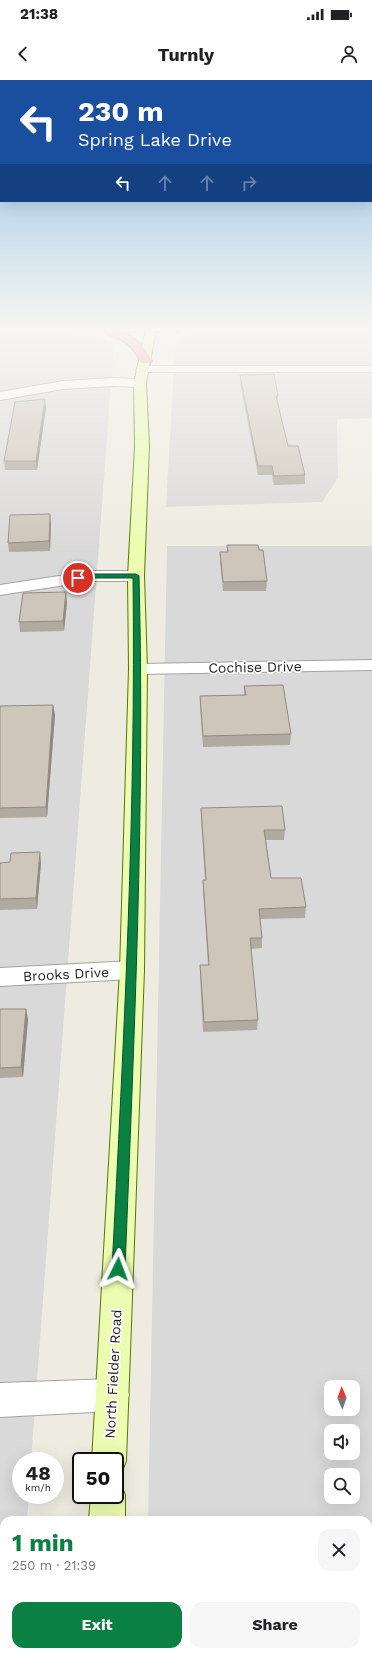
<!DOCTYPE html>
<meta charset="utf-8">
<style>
body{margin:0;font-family:"Work Sans",sans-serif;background:#f6f6f6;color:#202124;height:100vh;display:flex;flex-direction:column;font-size:15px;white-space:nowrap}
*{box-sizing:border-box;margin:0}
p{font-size:13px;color:#757577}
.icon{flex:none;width:22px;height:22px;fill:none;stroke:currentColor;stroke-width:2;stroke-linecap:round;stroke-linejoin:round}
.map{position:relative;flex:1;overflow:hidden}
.details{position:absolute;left:0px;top:1436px;width:372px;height:140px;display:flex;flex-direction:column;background:#fff;border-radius:12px 12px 0 0;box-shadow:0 4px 16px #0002}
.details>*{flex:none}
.hud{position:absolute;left:0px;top:0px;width:372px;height:122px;box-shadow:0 4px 16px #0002;background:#1a4fa0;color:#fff;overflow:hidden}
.needle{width:26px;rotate:358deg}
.buttons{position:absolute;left:324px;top:1300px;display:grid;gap:8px}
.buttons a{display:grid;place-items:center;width:36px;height:36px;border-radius:8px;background:#fff;box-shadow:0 4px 16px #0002;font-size:20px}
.speed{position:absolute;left:12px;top:1372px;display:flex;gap:8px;font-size:20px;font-weight:700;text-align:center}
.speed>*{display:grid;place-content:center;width:52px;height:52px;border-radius:50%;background:#fff;box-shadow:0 4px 16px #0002;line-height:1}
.speed small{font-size:10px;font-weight:400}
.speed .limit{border:2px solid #111;border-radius:6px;background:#fff;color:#111}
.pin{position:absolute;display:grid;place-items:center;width:34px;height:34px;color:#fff;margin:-17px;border:2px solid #fff;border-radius:50%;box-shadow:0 1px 4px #0007}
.me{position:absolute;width:44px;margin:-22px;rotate:3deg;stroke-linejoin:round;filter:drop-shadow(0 0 3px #0008)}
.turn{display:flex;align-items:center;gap:14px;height:84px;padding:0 12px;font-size:18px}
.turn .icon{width:52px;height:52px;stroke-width:2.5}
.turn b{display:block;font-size:28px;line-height:34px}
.lanes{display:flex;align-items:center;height:38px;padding:0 12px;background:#0003;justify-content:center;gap:20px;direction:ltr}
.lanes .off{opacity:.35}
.round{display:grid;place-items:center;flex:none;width:42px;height:42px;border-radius:12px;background:#f6f6f6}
.overview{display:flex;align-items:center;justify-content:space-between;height:68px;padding:0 12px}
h1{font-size:24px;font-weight:700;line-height:30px;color:#0b8043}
.primary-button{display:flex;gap:8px;margin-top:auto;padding:8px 12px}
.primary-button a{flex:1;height:46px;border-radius:12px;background:#0b8043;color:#fff;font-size:16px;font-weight:700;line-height:46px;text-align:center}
.primary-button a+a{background:#f6f6f6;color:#202124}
.status{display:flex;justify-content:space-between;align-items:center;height:28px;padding:0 20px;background:#fff;direction:ltr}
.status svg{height:11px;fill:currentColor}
header{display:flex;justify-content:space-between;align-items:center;height:52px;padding:0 12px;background:#fff;font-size:18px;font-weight:700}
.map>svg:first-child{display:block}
.residential{fill:#dad9d9;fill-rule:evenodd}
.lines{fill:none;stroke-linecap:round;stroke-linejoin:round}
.street-casing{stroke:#a3a3a3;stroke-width:2}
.secondary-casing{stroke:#567600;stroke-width:2}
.highway-casing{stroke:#df1b3f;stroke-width:2}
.street{fill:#fff;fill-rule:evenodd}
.secondary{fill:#ecfcb0;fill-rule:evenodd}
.highway{fill:#ea8386;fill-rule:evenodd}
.wall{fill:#b1aaa0}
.shaded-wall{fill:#908b82}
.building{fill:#cec6ba;stroke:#908b82}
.route{fill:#0b8043;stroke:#07532c}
.labels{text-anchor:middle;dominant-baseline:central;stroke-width:3.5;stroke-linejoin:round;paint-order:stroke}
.street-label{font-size:14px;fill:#1c1c1c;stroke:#fff}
</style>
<div class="status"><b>21:38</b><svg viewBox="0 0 49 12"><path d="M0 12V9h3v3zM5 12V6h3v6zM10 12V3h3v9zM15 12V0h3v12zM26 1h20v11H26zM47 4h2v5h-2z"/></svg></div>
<header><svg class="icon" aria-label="back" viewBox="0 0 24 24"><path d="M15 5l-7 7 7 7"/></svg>Turnly<svg class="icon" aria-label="person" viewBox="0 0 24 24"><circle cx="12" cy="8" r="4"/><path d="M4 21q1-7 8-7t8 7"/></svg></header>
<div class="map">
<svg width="372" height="1576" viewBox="0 0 372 1576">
<rect width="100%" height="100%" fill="#eeece1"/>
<!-- residential -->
<path class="residential" d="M372,250V338L337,339L338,398L322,422L166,427L175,269L181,258L191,254L211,252Z
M0,253H61L91,256L114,263L31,1381H21V1415H29L27,1440H4V1572H17V1576H0Z
M167,466H372V1576H150V1572H368V1440H148ZM331,1307H353V1329H331ZM331,1351H353V1373H331ZM331,1395H353V1417H331Z"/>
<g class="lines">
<!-- street casing -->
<g class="street-casing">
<path id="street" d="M142,286H372V292H138L136,290L138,288Z
M113,298L140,299L144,300L146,303L144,306L140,307L113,306L63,309L0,320V312L63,301Z
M92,491H136L142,493L144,496L142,499L136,501H92L0,515V505Z
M372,580V590L138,594L132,593L129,589L132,585L138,584Z
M132,881L141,883L144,890L141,897L132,899L0,906V888Z
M113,1299L125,1303L129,1315L125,1327L113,1331L0,1337V1303Z"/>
</g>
<!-- secondary casing -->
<g class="secondary-casing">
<path id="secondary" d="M146,249H156L146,303L149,366L144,496L147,589L144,890L126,1381L121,1393L115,1396V1381H92L120,890L129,589L128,496L135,366L134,303Z
M115,1400L120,1403L125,1415V1440H89L91,1415H115Z
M81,1572H119V1576H81Z"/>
</g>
<!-- highway casing -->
<g class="highway-casing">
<path id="highway" d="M101,249H182L177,252H122C137,258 145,267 152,281L150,283H142C136,275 133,266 123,261C115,256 106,256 101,249Z"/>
</g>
<!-- street -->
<use href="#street" class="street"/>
<!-- secondary -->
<use href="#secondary" class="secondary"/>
<!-- highway -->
<use href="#highway" class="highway"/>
</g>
<!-- wall -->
<path class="wall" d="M240,295L278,316V323L288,366L305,395V404L274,405L272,395H258L240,303Z
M46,327L37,390H5L4,381Z
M51,443L50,471L9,472L8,463Z
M227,465L259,470L267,501L266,511H223L220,481V472H227Z
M67,522L64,551L20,552L19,542Z
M244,606L291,654L290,665L203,667L200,626V616L244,615Z
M53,625L55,635L47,737L0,738V626Z
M201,728L285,750L284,760H266L271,798L306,827L305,838L260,839L262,858V868L251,869L258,940L257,950L203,952L200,895V885H208L203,810V800H205L201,738Z
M0,783H41L37,829L0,830Z
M0,929H26L28,939L23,997L0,998Z
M295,1572H368L371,1576H295Z"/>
<!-- shaded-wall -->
<path class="shaded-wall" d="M45,319L46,327L37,390L36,381Z
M50,434L51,443L50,471L49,461Z
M66,512L67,522L64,551L63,541Z
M53,625L55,635L47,737L46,727Z
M40,772L41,783L37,829L36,818Z
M26,929L28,939L23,997L21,987Z"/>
<!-- building -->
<path class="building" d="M274,294L278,316H276L288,366H298L305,395L274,396L272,386H258L240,295Z
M45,319L36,381H4L15,322Z
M50,434L49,461L8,463L10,435Z
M227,465H258L259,470H263L267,501L223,502L220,472H228Z
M66,512L63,541L19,542L23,513Z
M283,605L291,654L203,656L200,616L246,615L244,606Z
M53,625L46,727L0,728V626Z
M282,726L285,750H264L271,798H301L306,827L259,829L262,858H250L258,940L204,942L200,885H209L203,800H206L201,728Z
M40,772L36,818L0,819V783L10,782L11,773Z
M0,929H26L21,987L0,988Z
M368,1552L371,1576H297V1572H368Z"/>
<!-- sky -->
<linearGradient id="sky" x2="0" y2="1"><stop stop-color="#8abbe4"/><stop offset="0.53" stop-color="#f7f6f2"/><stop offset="1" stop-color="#f7f6f2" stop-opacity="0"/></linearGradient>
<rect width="372" height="470" fill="url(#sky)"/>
<!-- route -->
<path class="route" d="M92,494H136L139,496C145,727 134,959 125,1189L123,1194L118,1196L114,1194L112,1189C124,959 136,729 133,498H92L78,500L75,498L78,496Z"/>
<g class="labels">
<!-- street labels -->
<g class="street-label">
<text transform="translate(255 587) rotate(-1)">Cochise Drive</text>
<text transform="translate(66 894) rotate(-3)">Brooks Drive</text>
<text transform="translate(113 1294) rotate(-87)">North Fielder Road</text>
</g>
</g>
</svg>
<div class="buttons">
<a><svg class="needle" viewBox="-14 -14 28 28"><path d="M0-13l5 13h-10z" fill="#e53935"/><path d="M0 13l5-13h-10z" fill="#757577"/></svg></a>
<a><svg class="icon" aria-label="sound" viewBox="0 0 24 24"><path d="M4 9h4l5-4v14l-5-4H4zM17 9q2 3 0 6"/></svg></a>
<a><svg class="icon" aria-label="search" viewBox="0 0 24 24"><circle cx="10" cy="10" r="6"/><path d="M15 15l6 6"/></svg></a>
</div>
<div class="speed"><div>48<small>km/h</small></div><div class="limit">50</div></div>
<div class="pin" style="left:78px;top:498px;background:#d93025"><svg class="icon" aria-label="arrive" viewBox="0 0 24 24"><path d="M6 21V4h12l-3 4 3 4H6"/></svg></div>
<svg class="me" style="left:118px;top:1189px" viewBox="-20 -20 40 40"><path d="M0-17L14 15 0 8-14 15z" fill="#0b8043" stroke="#fff" stroke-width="4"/></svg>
<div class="hud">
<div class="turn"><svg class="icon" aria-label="left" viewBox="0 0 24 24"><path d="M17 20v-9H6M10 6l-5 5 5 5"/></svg><div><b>230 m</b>Spring Lake Drive</div></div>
<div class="lanes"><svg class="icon" aria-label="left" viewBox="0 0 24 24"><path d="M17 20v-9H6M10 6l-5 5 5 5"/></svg><svg class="icon off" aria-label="ahead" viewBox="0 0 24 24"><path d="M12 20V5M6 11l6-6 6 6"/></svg><svg class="icon off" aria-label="ahead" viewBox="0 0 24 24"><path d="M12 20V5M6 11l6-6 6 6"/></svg><svg class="icon off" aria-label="right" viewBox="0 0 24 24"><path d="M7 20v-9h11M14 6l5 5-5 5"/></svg></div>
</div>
<section class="details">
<div class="overview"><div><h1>1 min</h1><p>250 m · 21:39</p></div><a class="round"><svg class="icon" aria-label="close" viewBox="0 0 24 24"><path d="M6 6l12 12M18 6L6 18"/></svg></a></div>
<div class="primary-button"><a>Exit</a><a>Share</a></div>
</section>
</div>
